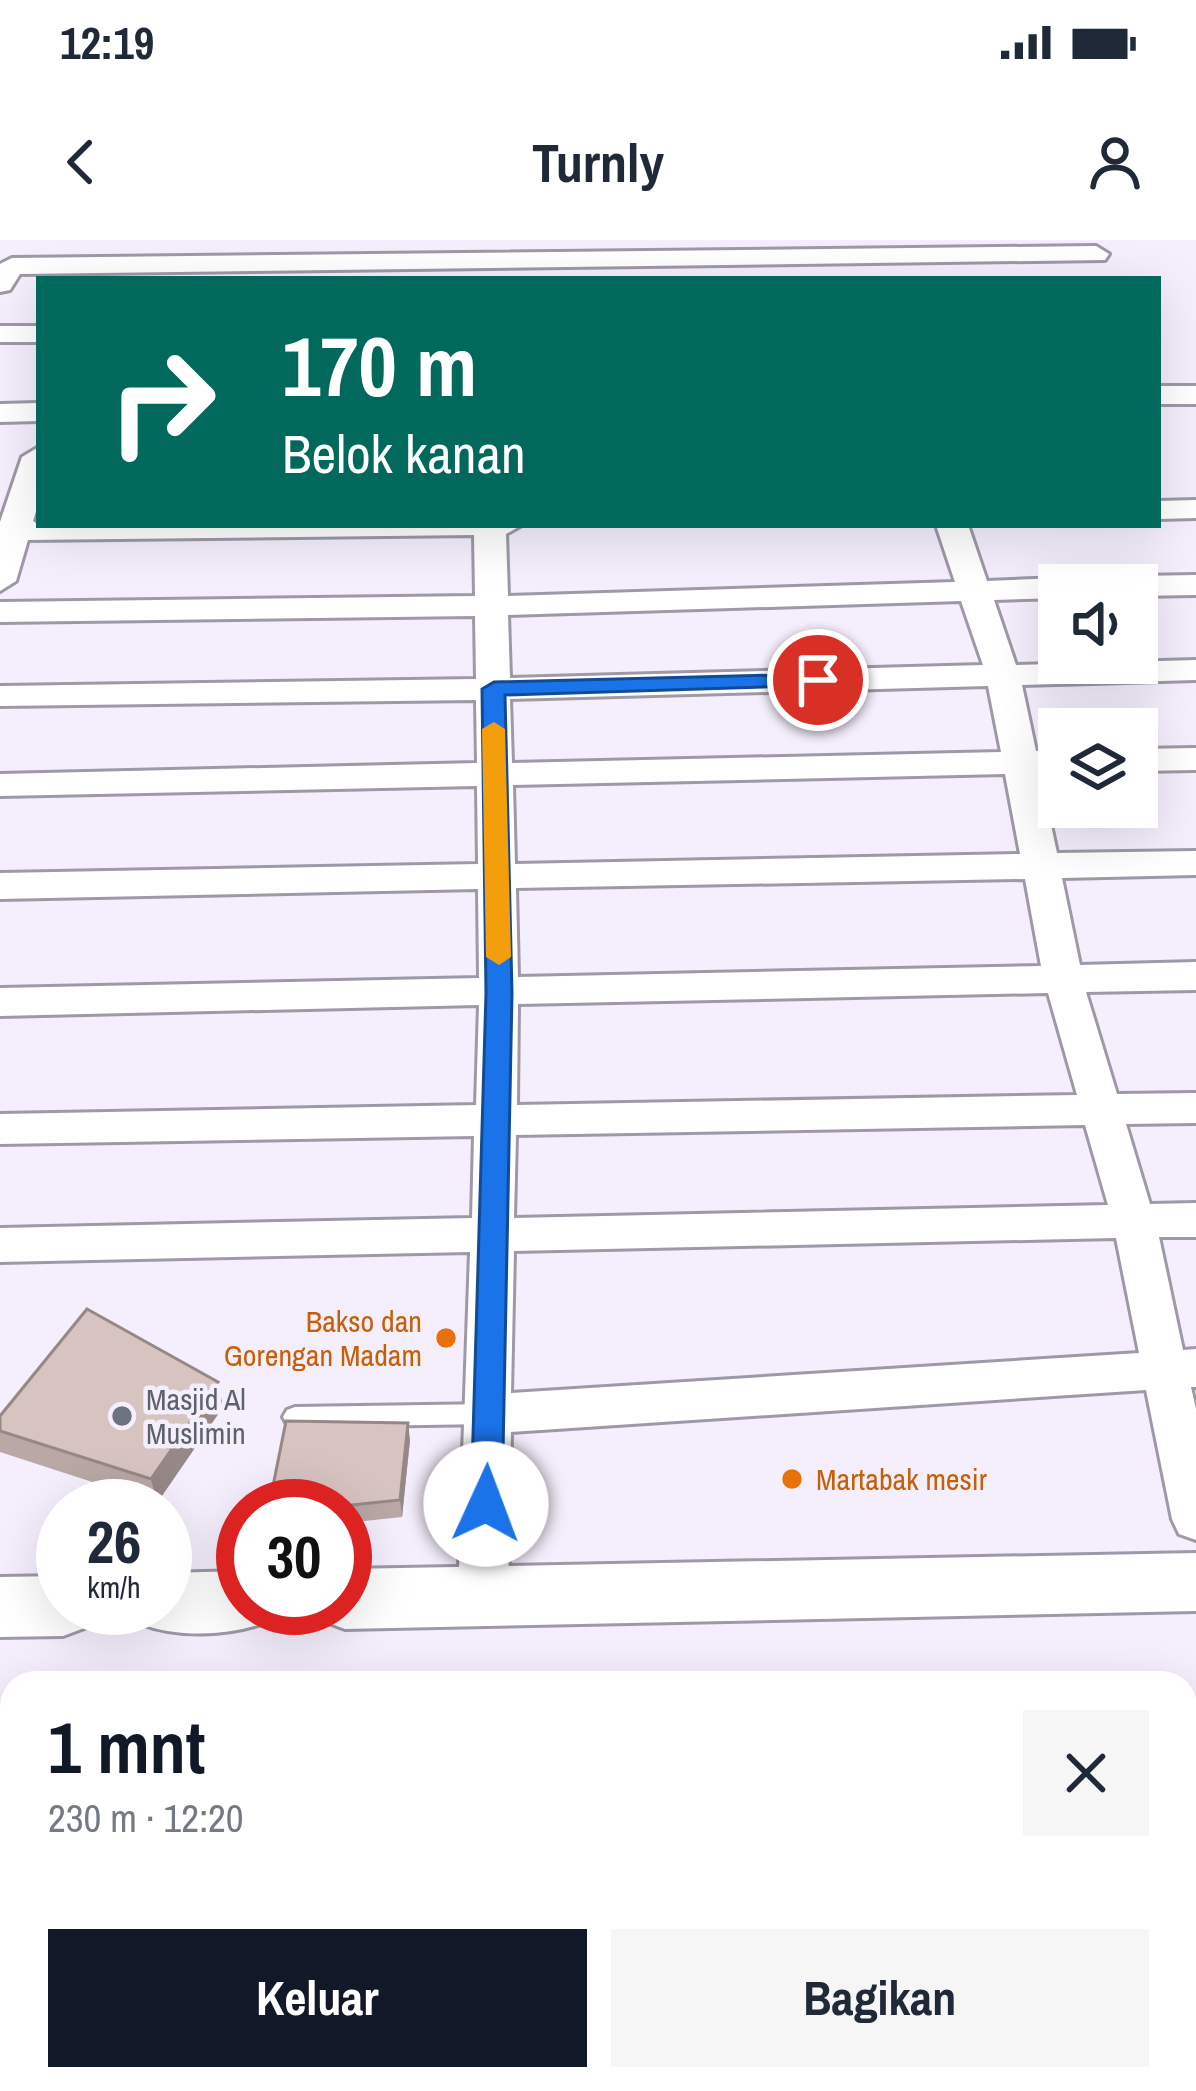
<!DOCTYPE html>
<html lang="id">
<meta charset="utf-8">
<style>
body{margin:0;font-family:"Archivo Narrow",sans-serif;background:#f6f6f7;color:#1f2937;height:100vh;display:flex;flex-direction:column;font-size:45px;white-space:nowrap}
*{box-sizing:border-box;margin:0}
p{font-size:39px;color:#747a83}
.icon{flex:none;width:66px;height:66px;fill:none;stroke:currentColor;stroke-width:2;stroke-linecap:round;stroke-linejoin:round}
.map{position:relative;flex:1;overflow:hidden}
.side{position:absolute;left:0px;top:1431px;width:1197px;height:420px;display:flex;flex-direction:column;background:#fff;border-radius:36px 36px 0 0;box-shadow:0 12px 48px #0002}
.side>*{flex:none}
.top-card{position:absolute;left:36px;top:36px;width:1125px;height:252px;border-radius:0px;box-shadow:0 12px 48px #0002;background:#00695c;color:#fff;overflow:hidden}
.controls{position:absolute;left:1038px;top:324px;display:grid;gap:24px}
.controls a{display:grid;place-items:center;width:120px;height:120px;border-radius:0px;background:#fff;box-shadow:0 12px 48px #0002;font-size:60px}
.speed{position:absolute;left:36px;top:1239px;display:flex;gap:24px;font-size:60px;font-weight:700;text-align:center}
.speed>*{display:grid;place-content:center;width:156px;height:156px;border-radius:50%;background:#fff;box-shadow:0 12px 48px #0002;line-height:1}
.speed small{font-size:30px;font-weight:400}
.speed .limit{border:18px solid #d22;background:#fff;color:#111}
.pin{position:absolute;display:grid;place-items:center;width:102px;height:102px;color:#fff;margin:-51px;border:6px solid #fff;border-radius:50%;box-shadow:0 3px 12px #0007}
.me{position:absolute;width:132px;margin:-66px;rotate:2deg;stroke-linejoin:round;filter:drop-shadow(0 0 9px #0008)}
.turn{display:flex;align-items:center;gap:42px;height:252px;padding:0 48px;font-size:54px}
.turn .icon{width:156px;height:156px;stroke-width:2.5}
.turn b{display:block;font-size:84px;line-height:102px}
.round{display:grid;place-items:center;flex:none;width:126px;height:126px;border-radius:0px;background:#f6f6f7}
.head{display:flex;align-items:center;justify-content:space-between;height:204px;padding:0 48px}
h1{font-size:72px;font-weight:700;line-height:90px;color:#111827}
.primary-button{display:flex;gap:24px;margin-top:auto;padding:24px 48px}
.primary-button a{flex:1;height:138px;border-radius:0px;background:#111827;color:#fff;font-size:48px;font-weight:700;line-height:138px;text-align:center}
.primary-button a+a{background:#f6f6f7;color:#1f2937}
.status{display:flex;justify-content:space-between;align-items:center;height:84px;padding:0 60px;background:#fff;direction:ltr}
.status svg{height:33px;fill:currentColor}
header{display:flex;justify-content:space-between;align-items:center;height:156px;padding:0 48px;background:#fff;font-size:54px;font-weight:700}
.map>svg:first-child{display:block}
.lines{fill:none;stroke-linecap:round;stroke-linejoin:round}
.stream{stroke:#77b8f0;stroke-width:16}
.lane-casing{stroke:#9f98a7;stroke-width:6}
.street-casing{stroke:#9f98a7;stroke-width:6}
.secondary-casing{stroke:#9f98a7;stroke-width:6}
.lane{fill:#fff;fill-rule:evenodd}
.street{fill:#fff;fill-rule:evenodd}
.secondary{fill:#fff;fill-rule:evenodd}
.wall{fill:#b9a8a5}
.shaded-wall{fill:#968886}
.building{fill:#d7c3c0;stroke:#968886;stroke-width:3}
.route{fill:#1a73e8;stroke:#114b97;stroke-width:3}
.slow{fill:#f59e0b}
.food-dot{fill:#e8710a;stroke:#f5effd;stroke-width:4.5}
.worship-dot{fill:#6b7280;stroke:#f5effd;stroke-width:4.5}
.labels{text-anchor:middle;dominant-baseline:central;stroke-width:9;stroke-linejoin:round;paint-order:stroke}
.food-label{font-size:30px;fill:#c56008;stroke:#f5effd;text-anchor:end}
.worship-label{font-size:30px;fill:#5b616d;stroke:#f5effd;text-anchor:start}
</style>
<div class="status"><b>12:19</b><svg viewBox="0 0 49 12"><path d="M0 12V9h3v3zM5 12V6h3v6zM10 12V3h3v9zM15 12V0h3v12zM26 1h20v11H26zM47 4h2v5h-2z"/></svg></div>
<header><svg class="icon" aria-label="back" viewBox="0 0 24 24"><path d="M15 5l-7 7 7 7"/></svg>Turnly<svg class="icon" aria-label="person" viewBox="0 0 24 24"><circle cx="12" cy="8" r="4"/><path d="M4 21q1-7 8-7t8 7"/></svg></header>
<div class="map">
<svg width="1196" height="1851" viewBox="0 0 1196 1851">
<rect width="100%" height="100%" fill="#f5effd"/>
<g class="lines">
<!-- stream -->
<path class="stream" d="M1185,1598H1196
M0,1614L12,1596"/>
<!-- lane casing -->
<g class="lane-casing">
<path id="lane" d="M489,1164L497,1167L501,1174L497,1181L489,1184L295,1187L287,1184L283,1177L287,1170L295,1167Z"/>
</g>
<!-- street casing -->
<g class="street-casing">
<path id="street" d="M1096,6L1109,14L1105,20L20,34L10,50L0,52V24L12,18Z
M0,86H39V102H0Z
M1158,146H1196V164H1158Z
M39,163V181L0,182V164Z
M37,208L39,262L33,281L39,285H522L506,294L508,356L955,342L936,285H968L987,341L1059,338L1073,345H1059V358L994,360L1016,425L1196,420V440L1022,445L1036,511H1059V533L1040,534L1057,613L1196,611V635L1062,638L1080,725L1196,722V750L1086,752L1117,854L1196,853V883L1126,884L1150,964L1196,963V997H1159L1183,1110L1196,1109V1147H1191L1196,1169V1300L1179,1294L1172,1279L1146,1150L511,1192L508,1356L500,1371L483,1378L466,1371L458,1356L470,1012L0,1022V988L472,978L474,896L0,904V874L476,865L479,765L0,776V748L479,738L478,649L0,659V633L478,624L477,546L0,556V534L477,523L476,460L0,466V446L476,439L475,376L0,382V362L475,356L474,295L28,300L16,341L0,351V282L22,217ZM961,361L983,425L510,438L508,375ZM988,446L1001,512L512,523L510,459ZM1005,534L1020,614L515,624L513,545ZM1025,639L1041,726L518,737L516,648ZM1048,753L1077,855L517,865L518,764ZM1085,885L1108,965L514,978L516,895ZM1116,998L1139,1113L511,1153L514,1011Z
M1196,260V278L1158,279V261Z
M1196,335V355L1137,356V345H1122L1137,336Z
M1196,508V530L1137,531V509Z
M1185,1654L1196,1655V1709L1185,1708Z
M163,1839H221L218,1851H160Z
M1034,1839H1092V1851H1034Z"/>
</g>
<!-- secondary casing -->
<g class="secondary-casing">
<path id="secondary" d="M1196,1313V1371L345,1389L321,1380L316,1368H345V1329Z
M243,1331V1368H273L267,1382C229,1396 179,1398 141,1384L134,1368H165V1333Z
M63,1336V1368H96L87,1387L63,1396L0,1397V1337Z"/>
</g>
<!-- lane -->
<use href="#lane" class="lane"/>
<!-- street -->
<use href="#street" class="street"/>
<!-- secondary -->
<use href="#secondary" class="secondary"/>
</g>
<!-- wall -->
<path class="wall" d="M223,1167L157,1263L0,1212V1176Z
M410,1200L402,1277L345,1283V1266Z"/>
<!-- shaded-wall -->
<path class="shaded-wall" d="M218,1142L223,1167L157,1263L151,1239Z
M408,1183L410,1200L402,1277L400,1260Z"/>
<!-- building -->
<path class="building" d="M87,1069L218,1142L151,1239L0,1191V1176Z
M286,1181L408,1183L400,1260L342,1266H269Z"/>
<!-- route -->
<path class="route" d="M818,434L826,436V445L505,455L512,753L502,1264L497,1274L486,1278L475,1274L471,1264L486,753L482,449L494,442Z"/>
<!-- slow -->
<path class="slow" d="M494,482L505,489L511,717L499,725L486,717L482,489Z"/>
<!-- markers -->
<g class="food-dot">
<circle cx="446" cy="1098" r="12"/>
<circle cx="792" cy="1239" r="12"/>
</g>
<circle class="worship-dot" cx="122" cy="1176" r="12"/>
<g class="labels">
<!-- food labels -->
<g class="food-label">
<text x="422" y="1081">Bakso dan<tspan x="422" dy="34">Gorengan Madam</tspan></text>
<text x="816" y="1239" text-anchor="start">Martabak mesir</text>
</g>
<!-- worship labels -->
<g class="worship-label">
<text x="146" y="1159">Masjid Al<tspan x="146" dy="34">Muslimin</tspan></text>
</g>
</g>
</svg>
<div class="controls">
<a><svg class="icon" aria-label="sound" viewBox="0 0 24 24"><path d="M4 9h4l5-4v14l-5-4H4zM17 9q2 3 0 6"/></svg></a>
<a><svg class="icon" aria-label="layers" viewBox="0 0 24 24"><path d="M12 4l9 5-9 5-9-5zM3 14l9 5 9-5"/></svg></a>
</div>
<div class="speed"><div>26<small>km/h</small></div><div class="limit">30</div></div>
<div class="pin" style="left:818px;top:440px;background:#d93025"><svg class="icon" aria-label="arrive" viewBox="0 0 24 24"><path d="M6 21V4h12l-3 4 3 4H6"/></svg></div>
<svg class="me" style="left:486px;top:1264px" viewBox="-20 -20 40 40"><circle r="19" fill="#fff"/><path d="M0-13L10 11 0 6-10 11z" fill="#1a73e8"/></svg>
<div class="top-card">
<div class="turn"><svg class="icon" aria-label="right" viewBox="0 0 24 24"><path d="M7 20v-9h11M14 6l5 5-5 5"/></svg><div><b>170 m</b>Belok kanan</div></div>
</div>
<section class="side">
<div class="head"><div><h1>1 mnt</h1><p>230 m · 12:20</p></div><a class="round"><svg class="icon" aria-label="close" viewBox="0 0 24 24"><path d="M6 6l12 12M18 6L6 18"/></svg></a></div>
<div class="primary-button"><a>Keluar</a><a>Bagikan</a></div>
</section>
</div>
